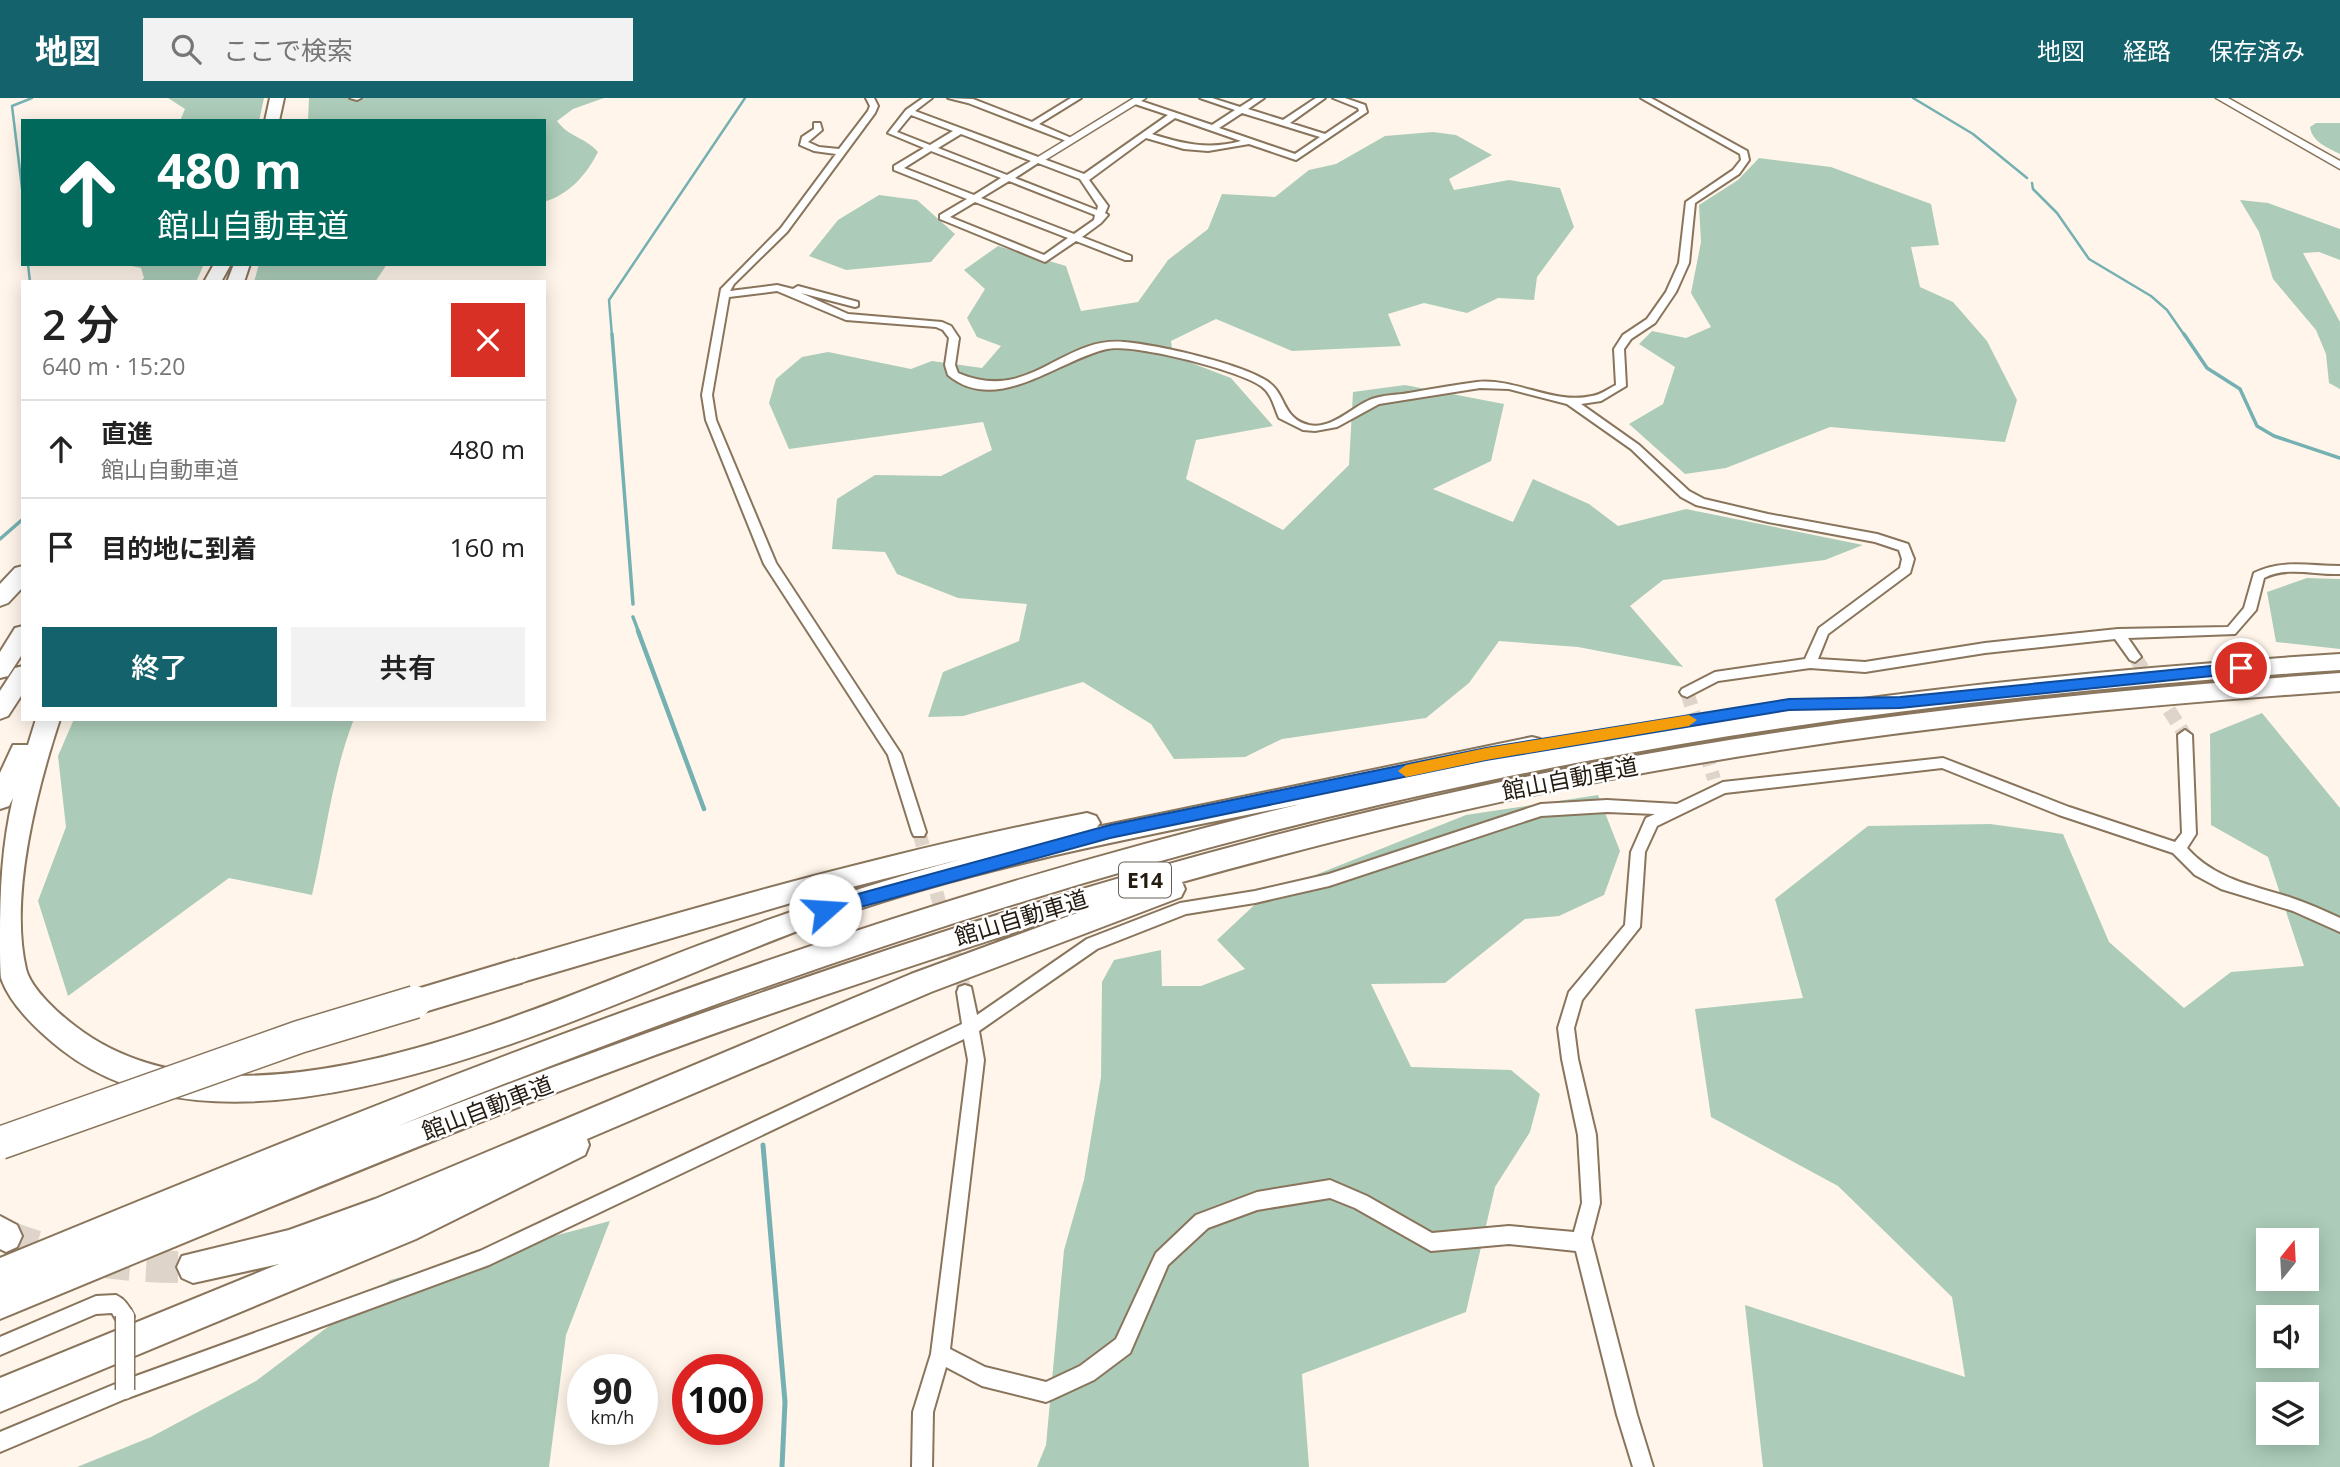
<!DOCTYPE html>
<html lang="ja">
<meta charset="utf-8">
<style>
body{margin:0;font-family:"Open Sans","Noto Sans JP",sans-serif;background:#f2f2f2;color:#222;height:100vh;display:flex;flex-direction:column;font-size:26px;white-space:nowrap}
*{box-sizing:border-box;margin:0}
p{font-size:23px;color:#767676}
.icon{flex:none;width:38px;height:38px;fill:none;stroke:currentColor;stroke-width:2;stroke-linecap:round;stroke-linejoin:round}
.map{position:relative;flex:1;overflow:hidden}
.sheet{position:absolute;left:21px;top:182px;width:525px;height:441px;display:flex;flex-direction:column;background:#fff;border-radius:0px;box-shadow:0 4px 18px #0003}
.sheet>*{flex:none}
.top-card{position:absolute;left:21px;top:21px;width:525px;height:147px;border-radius:0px;box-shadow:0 4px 18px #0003;background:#00695c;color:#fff;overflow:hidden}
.needle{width:46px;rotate:18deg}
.fabs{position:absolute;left:2256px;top:1130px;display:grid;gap:14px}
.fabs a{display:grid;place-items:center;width:63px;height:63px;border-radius:0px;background:#fff;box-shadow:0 4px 18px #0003;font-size:35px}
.speed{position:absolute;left:567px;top:1256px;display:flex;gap:14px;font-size:35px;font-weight:700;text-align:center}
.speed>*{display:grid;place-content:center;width:91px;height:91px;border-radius:50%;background:#fff;box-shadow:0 4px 18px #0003;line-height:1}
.speed small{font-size:18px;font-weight:400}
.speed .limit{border:10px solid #d22;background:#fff;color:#111}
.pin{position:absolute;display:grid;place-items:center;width:60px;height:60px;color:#fff;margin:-30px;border:4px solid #fff;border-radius:50%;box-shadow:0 2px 7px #0007}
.me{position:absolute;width:77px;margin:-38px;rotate:71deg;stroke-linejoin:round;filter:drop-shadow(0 0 5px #0008)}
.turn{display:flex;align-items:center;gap:24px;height:147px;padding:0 21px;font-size:32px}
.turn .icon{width:91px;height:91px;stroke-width:2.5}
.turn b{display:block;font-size:49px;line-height:60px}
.round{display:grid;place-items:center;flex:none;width:74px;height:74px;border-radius:0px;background:#f2f2f2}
.overview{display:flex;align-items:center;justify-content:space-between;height:119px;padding:0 21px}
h1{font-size:42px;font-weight:600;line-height:52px}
.cta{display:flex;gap:14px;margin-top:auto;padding:14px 21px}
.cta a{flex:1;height:80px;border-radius:0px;background:#14626b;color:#fff;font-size:28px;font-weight:600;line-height:80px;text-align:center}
.cta a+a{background:#f2f2f2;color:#222}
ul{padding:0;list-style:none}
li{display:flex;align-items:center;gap:21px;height:98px;padding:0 21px;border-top:2px solid #e0e0e0}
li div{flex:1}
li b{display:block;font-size:26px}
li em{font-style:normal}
header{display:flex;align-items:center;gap:42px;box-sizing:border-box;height:98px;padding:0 35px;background:#14626b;color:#fff}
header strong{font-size:33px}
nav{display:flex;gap:38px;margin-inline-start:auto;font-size:24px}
.search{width:490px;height:63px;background:#f2f2f2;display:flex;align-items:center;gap:18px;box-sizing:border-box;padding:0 24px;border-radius:0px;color:#767676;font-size:26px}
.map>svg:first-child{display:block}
.green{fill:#acccb9;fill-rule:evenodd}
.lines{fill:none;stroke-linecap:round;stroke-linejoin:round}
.stream-far3{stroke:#75b0b3;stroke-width:2.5}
.stream-far2{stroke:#75b0b3;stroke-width:3.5}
.stream-far1{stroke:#75b0b3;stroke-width:4.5}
.stream{stroke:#75b0b3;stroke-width:5}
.minor-tunnel{stroke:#ded4c9;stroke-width:14;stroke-dasharray:14 7;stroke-linecap:butt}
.motorway-tunnel{stroke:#ded4c9;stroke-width:32;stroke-dasharray:32 16;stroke-linecap:butt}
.minor-casing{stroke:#89745c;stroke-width:4}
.tertiary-casing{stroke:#89745c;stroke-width:3}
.motorway-casing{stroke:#89745c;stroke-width:4}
.minor{fill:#fff;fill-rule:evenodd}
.tertiary{fill:#fff;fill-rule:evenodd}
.motorway{fill:#fff;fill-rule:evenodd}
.minor-bridge-casing{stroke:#89745c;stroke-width:21;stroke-linecap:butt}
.motorway-bridge-far1-casing{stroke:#89745c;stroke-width:28;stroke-linecap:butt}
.motorway-bridge-casing{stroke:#89745c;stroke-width:35;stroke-linecap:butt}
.minor-bridge{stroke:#fff;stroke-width:18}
.motorway-bridge-far1{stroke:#fff;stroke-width:24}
.motorway-bridge{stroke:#fff;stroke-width:32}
.route{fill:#1a73e8;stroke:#114b97;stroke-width:2}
.slow{fill:#f59e0b}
.labels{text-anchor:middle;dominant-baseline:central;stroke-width:5;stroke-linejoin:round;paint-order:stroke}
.shield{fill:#fff;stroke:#665f58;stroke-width:2}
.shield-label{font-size:21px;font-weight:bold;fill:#241b11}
.street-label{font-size:23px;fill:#241b11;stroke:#fff}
</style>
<header>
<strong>地図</strong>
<div class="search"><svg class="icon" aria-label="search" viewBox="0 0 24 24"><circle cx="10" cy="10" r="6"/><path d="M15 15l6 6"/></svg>ここで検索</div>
<nav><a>地図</a><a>経路</a><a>保存済み</a></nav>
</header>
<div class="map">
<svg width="2340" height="1369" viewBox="0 0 2340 1369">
<rect width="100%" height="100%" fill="#fff5ea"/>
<!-- green -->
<path class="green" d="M168,0H264L259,23H180L185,11Z
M309,0H604L573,11L557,23C570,40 585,39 598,54C586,77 570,96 544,104V23H308Z
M2316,25H2340V56C2328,50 2312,44 2310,29Z
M1433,34L1456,37L1492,57L1449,81L1454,92L1509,82L1560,90L1574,129L1537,179L1534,202L1498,200L1467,215L1424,205L1388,216L1401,248L1292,253L1216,221L1171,243L1173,258L1231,280L1273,328L1196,342L1186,381L1283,432L1349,367L1353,294L1405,287L1504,306L1491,363L1433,391L1513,424L1533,381L1589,406L1618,428L1686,411L1863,447L1825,462L1663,482L1630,508L1683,569L1578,549L1499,543L1469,585L1426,620L1282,641L1245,659L1174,661L1151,626L1083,584L963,618L928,619L943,574L1019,543L1027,506L958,500L897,476L885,454L832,451L837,401L875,377L941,378L992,352L983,324L789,351L769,305L776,281L802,259L828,254L911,271L932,263L982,270L1001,248L977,239L967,220L985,191L964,172L998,148L1066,168L1081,213L1138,204L1168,162L1208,131L1222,96L1275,99L1309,72L1336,66L1385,38Z
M1759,60L1831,69L1931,106L1939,147L1911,149L1920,189L1953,204L1987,243L2017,302L2005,344L1830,329L1726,370L1685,376L1629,326L1663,306L1675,269L1639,246L1652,233L1686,240L1711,229L1691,195L1701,144L1699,107L1738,82Z
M879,97L917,102L955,136L931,164L846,172L809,158L838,122Z
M2240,102L2268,105L2340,131V162L2319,154L2303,155L2340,224V291L2329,285L2326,256L2316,232L2273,181L2259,134Z
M123,166H204L196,184H140L144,180L141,170Z
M259,166H387L375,184H254Z
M2307,480L2340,481V551L2276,544L2267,494Z
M2262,615L2340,710V1369H1763L1745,1207L1965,1279L1952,1199L1838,1088L1711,1019L1695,911L1803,900L1775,801L1868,728L1990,726L2063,736L2109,844L2184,910L2231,874L2304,868L2268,759L2211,727L2210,636ZM2268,1143H2306V1181H2268ZM2268,1220H2306V1258H2268ZM2268,1297H2306V1335H2268Z
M74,621H354C332,677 326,738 312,797L229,780L68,898L38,803L66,729L58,658Z
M1598,697L1620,753L1604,797L1559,818L1525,821L1445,885L1371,886L1411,969L1511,972L1540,996L1530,1034L1495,1089L1466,1214L1302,1276L1309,1369H1037L1046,1347L1064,1152L1084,1082L1101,979L1102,884L1114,862L1161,852L1162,888H1201L1245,871L1217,842L1265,797L1466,717Z
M610,1123L566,1237L549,1369H77L151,1339L256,1283L390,1182Z"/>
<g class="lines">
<!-- stream-far3 -->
<path class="stream-far3" d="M1913,0L1973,36L2027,80
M2032,85L2033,91L2057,115L2089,161L2151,198L2167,212L2185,238
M23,98L12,8L32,0
M28,166L30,184
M612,238L609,202L745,0"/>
<!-- stream-far2 -->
<path class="stream-far2" d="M612,236L633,506
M2184,236L2207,270L2240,291L2257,328L2274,338L2340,360
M0,441L23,421
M633,519L639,535"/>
<!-- stream-far1 -->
<path class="stream-far1" d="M638,533L704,711"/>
<!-- stream -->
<path class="stream" d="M763,1047L785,1304L782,1369"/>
<!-- minor-tunnel -->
<path class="minor-tunnel" d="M2135,559L2185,637
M1687,594L1714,681
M919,734L965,894"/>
<!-- motorway-tunnel -->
<path class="motorway-tunnel" d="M6,1138C69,1162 126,1170 193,1169"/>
<!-- minor casing -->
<g class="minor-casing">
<path id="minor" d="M350,0H361L357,2Z
M866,0H874L878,8L875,15L787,134L734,186L730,193L777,187L793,191L798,188L858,204V208L855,209L801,195L848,216L942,224L951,228L959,240L955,267L958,275C1030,306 1062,238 1124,244C1158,247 1239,265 1267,283C1287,296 1281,320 1309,327C1332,332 1353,308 1372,301C1383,297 1397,297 1409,295C1431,291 1454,287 1477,284C1516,280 1554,307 1592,298C1600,297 1608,291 1616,287L1614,251L1623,237L1647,221L1666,194L1679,165L1686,104L1733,72L1741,62L1740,56L1641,0H1651L1747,53L1749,62L1739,76L1695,105L1689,165L1676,194L1655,225L1631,241L1624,251L1626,288L1601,303L1581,306L1639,347L1689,393L1704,401L1768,416L1877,436L1908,446L1914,461L1910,475L1828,536L1818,561L1865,564L1985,545L2118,531L2228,529L2244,510L2254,475C2282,461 2310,468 2340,468V476C2315,477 2287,468 2264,480L2256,512L2235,536L2128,540L2141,559L2135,564L2130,562L2115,541L1985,555L1865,574L1810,570L1718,583L1687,599L1682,597L1680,594L1682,591L1715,574L1805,561L1819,530L1900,470L1902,461L1899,452L1875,444L1768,424L1696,407L1681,399L1631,351L1567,306L1509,291L1480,290L1379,306L1337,329L1315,333L1303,332L1279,320C1274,309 1272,296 1261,288C1239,272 1133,245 1107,251C1058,262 997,318 948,277L945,267L949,240L943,232L936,229L846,222L777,193L729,199L712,297L716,322L776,465L901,656L926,734L924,738H914L912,734L888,657L764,466L706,322L702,297L721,191L781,130L836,56L814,53L800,47L802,39L814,31V25H820L822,32L808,44L819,49L839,51L868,13L870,8Z
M923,0H932L915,13L1084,76L1168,17L1132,5L1131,3L1135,1L1212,27L1235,12L1200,0H1212L1240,9L1254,0H1264L1248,11L1283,22L1316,0H1325L1290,25L1325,36L1359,13L1358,10L1333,0H1345L1365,7L1367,14L1296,62L1249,46L1208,53L1184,51L1146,40L1089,82L1108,108L1105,115L1108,117L1101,125L1082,139L1131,158V162H1125L1076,143L1045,164L940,121V117L967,101L894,72V68L924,50L888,35L906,12ZM1242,15L1320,39L1295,56L1219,30ZM911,17L953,33L930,47L897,34ZM1175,20L1241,43C1210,52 1182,46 1152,36ZM961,36L1031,63L1007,77L938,50ZM931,53L1001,80L974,97L904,70ZM1038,65L1080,81L1098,108L1097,112L1015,80ZM1009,83L1095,117L1094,122L1074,136L981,100ZM975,104L1068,140L1044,157L950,119Z
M948,0L973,1L1032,24L1071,0H1081L1039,26L1076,42L1069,44L968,5Z
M2185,632L2192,637L2196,736L2187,750C2215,781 2251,787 2289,799C2307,805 2323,812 2340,820V834L2293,813L2221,791L2195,777L2173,755L2059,717L1942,670L1725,695L1657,728L1645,754L1640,829L1582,902L1574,930L1578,961L1596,1037L1600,1105L1591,1140L1637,1317L1653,1369H1633L1617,1317L1576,1153L1509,1146L1431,1153L1355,1110L1330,1100L1257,1112L1208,1130L1168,1167L1130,1255L1094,1282L1053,1301L1046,1304L982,1288L946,1269L933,1314L932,1369H912L913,1314L931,1256L968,962L964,941L489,1167L125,1301L0,1354V1334L125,1282L480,1153L962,926L957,894L959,889L965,887L971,889L977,917L1087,841L1180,805L1255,793L1329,776L1541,706L1607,702L1677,706L1723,684L1943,660L2069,709L2175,744L2182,735L2178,637ZM1607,714L1655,716L1646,720L1631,754L1625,827L1569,894L1558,930L1562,961L1578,1037L1582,1105L1574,1134L1509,1128L1432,1135L1367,1098L1330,1082L1257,1094L1196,1117L1156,1155L1116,1241L1080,1268L1046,1284L985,1269L950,1251L984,962L979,933L1097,851L1186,816L1255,805L1329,788L1541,718Z
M116,1197C125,1201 130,1209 134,1218L132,1225L125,1227L118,1225L112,1215L96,1216L0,1257V1239L96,1198Z"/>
</g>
<!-- tertiary casing -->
<g class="tertiary-casing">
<path id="tertiary" d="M1134,0H1146L1042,64L1033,62Z
M2216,0H2228L2340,63V71Z"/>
</g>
<!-- motorway casing -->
<g class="motorway-casing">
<path id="motorway" d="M270,0H284L279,23H265Z
M214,166H231L221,184H204Z
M234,166H250L244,184H227Z
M23,468V489L8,505L0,508V486L15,470Z
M23,528V555L8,578L0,580V554L15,530Z
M2340,556V572C2055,591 1771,623 1491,682C1116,760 753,885 398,1028C752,892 1111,768 1482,688C1765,627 2052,596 2340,575V593C2124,608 1908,629 1694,666C1521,695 1351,737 1182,784L1185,791L1181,799L931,894L587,1041L589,1047L585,1057L416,1141L0,1314V1280L279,1166L193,1185L182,1180L177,1169L182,1158L289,1132L375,1101L911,876L1088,811C906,868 725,929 547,998C363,1069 182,1146 0,1221V1160C425,985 853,812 1301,706C1148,737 990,766 841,817C640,885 255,1102 62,952C40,935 10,907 1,880C0,869 0,853 0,841C0,792 2,747 13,700L9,708L0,711V675L13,647H28L36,621H60C37,691 9,798 26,871C31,891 59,916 75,928C236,1053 531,911 697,848C785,815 871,785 962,761L801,802L519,885L509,881L505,873L509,865L519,861C707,806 895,752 1087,715L1096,718L1100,725L1097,729L1532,639L1540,641L1544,648L1541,653C1805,601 2072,573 2340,556Z
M23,568V595L8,618L0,621V593L15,570Z
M0,1118L17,1127L22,1138L17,1149L6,1154L0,1151Z"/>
</g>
<!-- minor -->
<use href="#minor" class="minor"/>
<!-- tertiary -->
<use href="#tertiary" class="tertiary"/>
<!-- motorway -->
<use href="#motorway" class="motorway"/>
<!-- minor-bridge casing -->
<g class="minor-bridge-casing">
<path id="minor-bridge" d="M125,1218V1292"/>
</g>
<!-- motorway-bridge-far1 casing -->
<g class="motorway-bridge-far1-casing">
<path id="motorway-bridge-far1" d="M409,906L519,873"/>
</g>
<!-- motorway-bridge casing -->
<g class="motorway-bridge-casing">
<path id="motorway-bridge" d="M0,1045L299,939L415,904"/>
</g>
<!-- minor-bridge -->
<use href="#minor-bridge" class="minor-bridge"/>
<!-- motorway-bridge-far1 -->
<use href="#motorway-bridge-far1" class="motorway-bridge-far1"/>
<!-- motorway-bridge -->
<use href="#motorway-bridge" class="motorway-bridge"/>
</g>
<!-- route -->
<path class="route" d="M2241,565L2248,570L2241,575L1900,610L1789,612L1486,662L1110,740L825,819L817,812L825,805L1110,727L1486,650L1789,601L1900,599Z"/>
<!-- slow -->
<path class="slow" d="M1689,617L1697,622L1689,628L1486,662L1406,679L1398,673L1406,667L1486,650Z"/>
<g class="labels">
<!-- shield labels -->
<rect class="shield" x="1119" y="764.5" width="52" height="35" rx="5"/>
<g class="shield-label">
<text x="1145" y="782">E14</text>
</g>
<!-- street labels -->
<g class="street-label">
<text transform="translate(1570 680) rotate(-11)">館山自動車道</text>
<text transform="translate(1021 819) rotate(-17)">館山自動車道</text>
<text transform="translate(487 1009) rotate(-21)">館山自動車道</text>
</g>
</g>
</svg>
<div class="fabs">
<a><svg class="needle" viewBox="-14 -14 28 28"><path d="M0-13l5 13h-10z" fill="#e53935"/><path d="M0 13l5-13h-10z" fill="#767676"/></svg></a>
<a><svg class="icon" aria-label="sound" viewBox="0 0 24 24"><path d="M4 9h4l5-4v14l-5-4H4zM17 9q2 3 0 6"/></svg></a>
<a><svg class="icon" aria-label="layers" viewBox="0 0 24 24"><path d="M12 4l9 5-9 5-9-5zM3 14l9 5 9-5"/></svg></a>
</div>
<div class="speed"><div>90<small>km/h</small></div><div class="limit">100</div></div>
<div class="pin" style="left:2241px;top:570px;background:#d93025"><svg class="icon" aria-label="arrive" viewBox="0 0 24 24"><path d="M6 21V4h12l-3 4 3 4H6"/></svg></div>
<svg class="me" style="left:825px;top:812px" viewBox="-20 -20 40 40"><circle r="19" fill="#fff"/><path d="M0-13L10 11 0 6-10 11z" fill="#1a73e8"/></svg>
<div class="top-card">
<div class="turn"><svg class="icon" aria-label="ahead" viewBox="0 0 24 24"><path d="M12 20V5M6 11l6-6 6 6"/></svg><div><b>480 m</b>館山自動車道</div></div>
</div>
<section class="sheet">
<div class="overview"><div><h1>2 分</h1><p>640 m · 15:20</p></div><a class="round" style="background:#d93025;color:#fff"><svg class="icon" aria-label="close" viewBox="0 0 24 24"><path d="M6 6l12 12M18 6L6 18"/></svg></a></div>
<ul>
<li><svg class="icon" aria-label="ahead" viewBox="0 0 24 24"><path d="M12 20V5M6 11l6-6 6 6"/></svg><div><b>直進</b><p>館山自動車道</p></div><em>480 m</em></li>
<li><svg class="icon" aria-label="arrive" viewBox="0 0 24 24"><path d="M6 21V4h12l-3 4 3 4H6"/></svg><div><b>目的地に到着</b></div><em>160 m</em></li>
</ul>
<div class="cta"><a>終了</a><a>共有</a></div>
</section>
</div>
